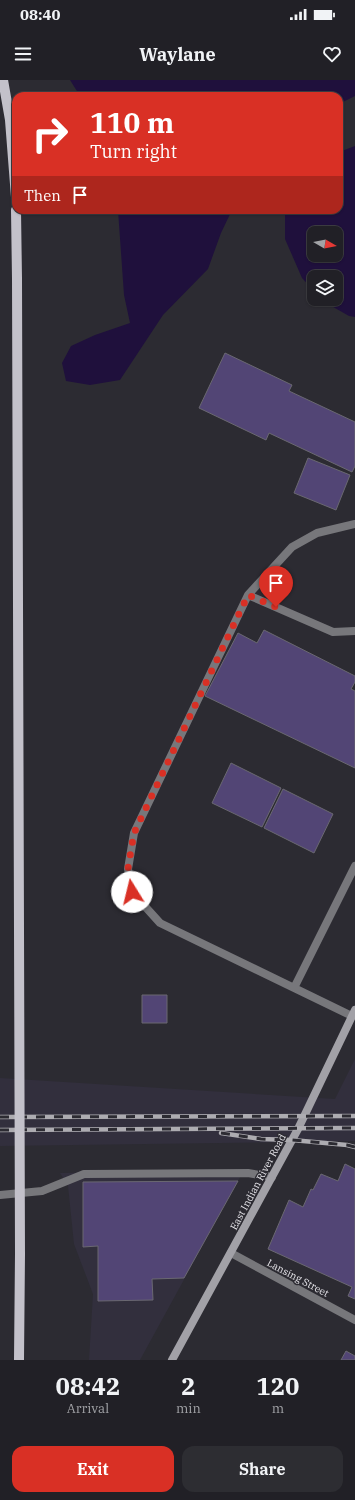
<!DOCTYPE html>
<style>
body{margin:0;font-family:"IBM Plex Serif",serif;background:#2d2d32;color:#f1f3f6;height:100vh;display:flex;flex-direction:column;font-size:15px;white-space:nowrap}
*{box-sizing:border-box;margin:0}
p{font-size:13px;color:#a2a3a7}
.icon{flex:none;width:22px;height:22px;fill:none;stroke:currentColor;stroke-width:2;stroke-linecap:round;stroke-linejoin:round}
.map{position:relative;height:1280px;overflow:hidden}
.panel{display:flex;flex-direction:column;background:#212026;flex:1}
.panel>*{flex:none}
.guide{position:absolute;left:12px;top:12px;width:331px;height:122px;border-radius:12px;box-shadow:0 1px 3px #0004,0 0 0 1px #3e3e43;background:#d93025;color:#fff;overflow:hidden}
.needle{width:26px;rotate:99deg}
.tools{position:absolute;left:307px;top:146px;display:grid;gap:8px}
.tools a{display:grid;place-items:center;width:36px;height:36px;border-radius:8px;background:#212026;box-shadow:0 1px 3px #0004,0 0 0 1px #3e3e43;font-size:20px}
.pin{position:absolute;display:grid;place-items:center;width:34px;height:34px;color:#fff;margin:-41px -17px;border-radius:50% 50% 50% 0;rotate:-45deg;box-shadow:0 0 4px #0007}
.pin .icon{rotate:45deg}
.me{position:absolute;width:44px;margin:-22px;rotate:351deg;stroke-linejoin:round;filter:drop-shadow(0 0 3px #0008)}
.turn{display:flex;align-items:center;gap:14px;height:84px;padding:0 12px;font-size:18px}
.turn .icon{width:52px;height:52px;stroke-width:2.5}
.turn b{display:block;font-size:28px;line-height:34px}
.then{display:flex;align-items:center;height:38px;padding:0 12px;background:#0003;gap:8px;font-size:15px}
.eta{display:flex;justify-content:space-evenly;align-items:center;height:68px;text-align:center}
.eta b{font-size:24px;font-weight:800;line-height:28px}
.primary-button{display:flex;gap:8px;margin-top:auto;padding:8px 12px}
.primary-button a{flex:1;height:46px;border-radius:12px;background:#d93025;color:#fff;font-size:16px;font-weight:800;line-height:46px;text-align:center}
.primary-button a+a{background:#2d2d32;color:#f1f3f6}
.status{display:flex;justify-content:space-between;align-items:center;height:28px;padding:0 20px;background:#212026;direction:ltr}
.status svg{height:11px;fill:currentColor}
header{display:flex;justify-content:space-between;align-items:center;height:52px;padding:0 12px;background:#212026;font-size:18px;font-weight:800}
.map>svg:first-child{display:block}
.built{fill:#322f3d}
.water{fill:#1f103c;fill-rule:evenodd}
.building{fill:#524575;stroke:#6a6871}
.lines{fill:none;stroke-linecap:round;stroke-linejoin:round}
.lane{stroke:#77777b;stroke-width:8}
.street{stroke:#77777b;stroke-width:8}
.secondary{stroke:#a2a1a7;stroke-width:8}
.primary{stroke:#c3c1ca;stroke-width:10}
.rail-casing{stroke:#adacb1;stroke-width:4.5}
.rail{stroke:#2c2b32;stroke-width:3;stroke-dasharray:9;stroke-linecap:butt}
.primary-bridge{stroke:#c3c1ca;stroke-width:10}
.route{stroke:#d93025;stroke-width:7;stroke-dasharray:0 12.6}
.labels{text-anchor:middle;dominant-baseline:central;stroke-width:3;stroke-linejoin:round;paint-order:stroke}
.street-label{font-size:10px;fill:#e6e5ea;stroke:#2c2b32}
</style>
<div class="status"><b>08:40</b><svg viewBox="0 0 49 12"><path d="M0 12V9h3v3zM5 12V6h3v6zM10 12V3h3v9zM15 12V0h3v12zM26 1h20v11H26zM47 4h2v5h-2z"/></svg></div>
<header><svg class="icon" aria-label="menu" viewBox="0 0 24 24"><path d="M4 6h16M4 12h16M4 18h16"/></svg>Waylane<svg class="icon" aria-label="heart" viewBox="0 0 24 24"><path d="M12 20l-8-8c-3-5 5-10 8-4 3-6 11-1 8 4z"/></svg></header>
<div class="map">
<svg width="355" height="1280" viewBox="0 0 355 1280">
<rect width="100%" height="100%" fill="#2c2b32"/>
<!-- built -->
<path class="built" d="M355,979V1061L0,1066V998L335,1019Z
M244,1090L140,1280H89L93,1214L74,1164L68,1106L60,1093Z"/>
<!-- water -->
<path class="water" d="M70,0H355V16L339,24V16H80Z
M355,66V237L349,236L321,220L336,219V197H314V211L302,198L285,159V130H339V72ZM314,153H336V175H314Z
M118,130H232L221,153L208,189L163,235L120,300L90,305L66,301L62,283L71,266L95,255L130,243L124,215Z"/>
<!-- building -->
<path class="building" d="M225,273L292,305L289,311L355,342V386L352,392L269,353L266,360L199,328Z
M308,378L350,395L336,430L294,413Z
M264,550L355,596V602L351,609L355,611V688L205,616L238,553L257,563Z
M231,683L281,708L262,747L212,723Z
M283,709L333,734L314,773L264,748Z
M142,915H167V943H142Z
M345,1084L355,1089V1219L348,1216L352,1207L268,1169L289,1120L303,1127L311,1109L313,1110L321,1094L338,1101Z
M238,1101L184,1198L152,1199L153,1220L98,1221V1166L83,1167V1102Z
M346,1271L355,1276V1280H341Z"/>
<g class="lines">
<!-- lane -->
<path class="lane" d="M248,515L333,552L355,551
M294,908L355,786
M352,936L160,843L132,812L128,789L134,753L248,515L292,467L317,453L355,444
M0,1115L42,1111L84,1094L248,1093L272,1097"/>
<!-- street -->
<path class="street" d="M231,1173L355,1240"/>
<!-- secondary -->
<path class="secondary" d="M172,1280L298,1049L355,930"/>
<!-- primary -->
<path class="primary" d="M3,0L10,40L16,117
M16,130L17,199
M19,1280L20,1174"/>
<!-- rail casing -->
<g class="rail-casing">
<path id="rail" d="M0,1037L355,1036
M0,1050L355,1048
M221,1053L261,1059L292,1060L347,1065L355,1067"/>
</g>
<!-- rail -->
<use href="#rail" class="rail"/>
<!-- primary-bridge -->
<path class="primary-bridge" d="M17,199L20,1174"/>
</g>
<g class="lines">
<!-- route -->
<path class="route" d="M132,812L128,788L134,753L248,515L276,527"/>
</g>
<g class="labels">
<!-- street labels -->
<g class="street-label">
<text transform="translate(258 1102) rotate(-62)">East Indian River Road</text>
<text transform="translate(298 1198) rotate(28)">Lansing Street</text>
</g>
</g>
</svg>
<div class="tools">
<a><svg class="needle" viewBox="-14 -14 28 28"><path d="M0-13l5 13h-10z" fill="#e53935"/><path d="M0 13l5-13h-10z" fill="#a2a3a7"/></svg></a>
<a><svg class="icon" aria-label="layers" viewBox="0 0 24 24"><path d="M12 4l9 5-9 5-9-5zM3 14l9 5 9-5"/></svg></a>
</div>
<div class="pin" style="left:276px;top:527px;background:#d93025"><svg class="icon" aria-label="arrive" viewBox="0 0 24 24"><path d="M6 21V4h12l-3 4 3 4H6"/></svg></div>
<svg class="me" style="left:132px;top:812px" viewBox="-20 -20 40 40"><circle r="19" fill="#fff"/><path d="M0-13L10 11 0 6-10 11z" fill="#d93025"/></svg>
<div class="guide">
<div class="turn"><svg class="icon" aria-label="right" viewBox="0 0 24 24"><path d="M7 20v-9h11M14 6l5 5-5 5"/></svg><div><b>110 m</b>Turn right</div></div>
<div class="then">Then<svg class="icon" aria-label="arrive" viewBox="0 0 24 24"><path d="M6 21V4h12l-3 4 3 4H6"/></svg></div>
</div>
</div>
<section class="panel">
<div class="eta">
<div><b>08:42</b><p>Arrival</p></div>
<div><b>2</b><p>min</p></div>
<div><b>120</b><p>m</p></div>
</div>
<div class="primary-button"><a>Exit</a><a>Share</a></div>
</section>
